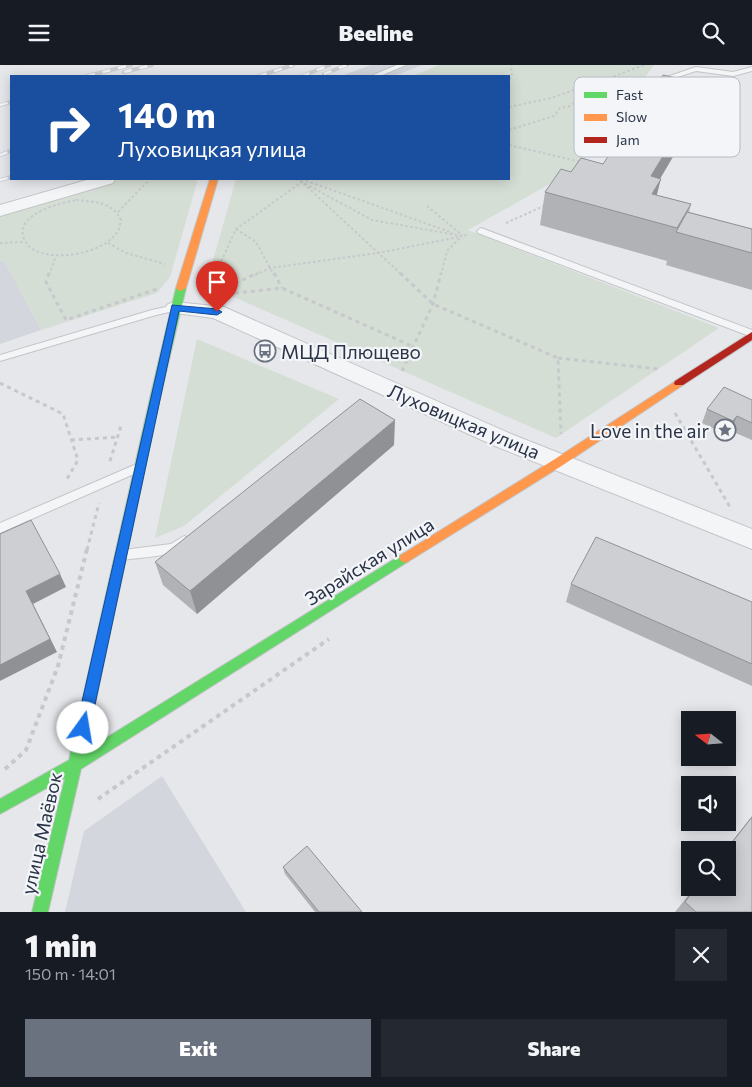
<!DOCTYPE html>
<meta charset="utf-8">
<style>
body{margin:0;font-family:Commissioner,sans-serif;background:#242831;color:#f1f3f6;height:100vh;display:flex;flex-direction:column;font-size:19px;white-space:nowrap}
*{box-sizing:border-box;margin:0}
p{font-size:16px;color:#9ea1a6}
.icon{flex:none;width:28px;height:28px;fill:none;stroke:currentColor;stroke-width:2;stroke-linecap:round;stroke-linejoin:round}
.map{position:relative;height:847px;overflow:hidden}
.side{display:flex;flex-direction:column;background:#171b24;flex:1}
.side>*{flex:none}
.hud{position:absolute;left:10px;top:10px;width:500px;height:105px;border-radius:0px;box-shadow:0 2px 12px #0003;background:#1a4fa0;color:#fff;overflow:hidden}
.needle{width:32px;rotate:287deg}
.buttons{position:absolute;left:681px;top:646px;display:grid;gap:10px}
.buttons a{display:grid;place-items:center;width:55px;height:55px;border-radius:0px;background:#171b24;box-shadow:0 2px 12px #0003;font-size:25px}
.pin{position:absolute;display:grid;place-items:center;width:42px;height:42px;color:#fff;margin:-51px -21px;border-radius:50% 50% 50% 0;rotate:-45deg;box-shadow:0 0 5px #0007}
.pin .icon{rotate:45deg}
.me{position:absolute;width:55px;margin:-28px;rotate:13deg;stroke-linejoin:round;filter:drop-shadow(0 0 4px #0008)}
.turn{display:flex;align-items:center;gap:18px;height:105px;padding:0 25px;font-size:22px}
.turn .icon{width:65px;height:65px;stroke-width:2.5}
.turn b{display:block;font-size:35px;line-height:42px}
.round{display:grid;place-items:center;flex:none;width:52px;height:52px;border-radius:0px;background:#242831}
.summary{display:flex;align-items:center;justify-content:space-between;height:85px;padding:0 25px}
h1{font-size:30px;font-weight:800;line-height:38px}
.cta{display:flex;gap:10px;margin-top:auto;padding:10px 25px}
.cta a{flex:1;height:58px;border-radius:0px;background:#6b727f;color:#fff;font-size:20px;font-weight:800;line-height:58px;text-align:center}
.cta a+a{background:#242831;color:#f1f3f6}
header{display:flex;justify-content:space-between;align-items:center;height:65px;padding:0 25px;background:#171b24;font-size:22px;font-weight:800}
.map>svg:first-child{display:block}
.built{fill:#d3d6dd}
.green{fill:#d5ded5}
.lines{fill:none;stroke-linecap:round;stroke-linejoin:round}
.lane-casing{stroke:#c3c5c8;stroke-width:2}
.street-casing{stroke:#c3c5c8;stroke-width:2}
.fast-casing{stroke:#c3c5c8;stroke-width:2}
.slow-casing{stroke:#c3c5c8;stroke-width:2}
.jam-casing{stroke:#c3c5c8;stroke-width:2}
.path-far2{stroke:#c6c8cc;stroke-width:2;stroke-dasharray:2.5 2.5;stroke-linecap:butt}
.path-far1{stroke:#c6c8cc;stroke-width:3;stroke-dasharray:4 4;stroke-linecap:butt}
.path{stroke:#c6c8cc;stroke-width:4;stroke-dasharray:4.5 4.5;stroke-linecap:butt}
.lane{fill:#f4f5f6;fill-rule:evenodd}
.street{fill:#f4f5f6;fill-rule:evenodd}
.fast{fill:#63d668;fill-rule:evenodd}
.slow{fill:#ff974d;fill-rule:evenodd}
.jam{fill:#b3261e;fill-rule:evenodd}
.rail-casing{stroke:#cdced1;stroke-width:4}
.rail{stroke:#f3f5f9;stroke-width:2.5;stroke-dasharray:8;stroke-linecap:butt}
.wall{fill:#b0b2b5}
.shaded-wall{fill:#909194}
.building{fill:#cdcfd3;stroke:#909194}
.route{fill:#1a73e8;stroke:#114b97}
.labels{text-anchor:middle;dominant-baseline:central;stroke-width:4.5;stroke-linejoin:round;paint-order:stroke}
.poi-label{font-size:19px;fill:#293345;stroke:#f3f5f9;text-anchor:start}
.street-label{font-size:19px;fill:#293345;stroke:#f3f5f9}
.key{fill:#f3f5f9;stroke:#b6bbc3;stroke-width:1}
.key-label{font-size:14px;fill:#293345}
</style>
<header><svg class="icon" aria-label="menu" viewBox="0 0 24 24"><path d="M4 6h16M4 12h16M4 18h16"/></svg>Beeline<svg class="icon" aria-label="search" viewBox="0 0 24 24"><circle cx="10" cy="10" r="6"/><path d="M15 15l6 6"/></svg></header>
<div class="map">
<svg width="752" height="847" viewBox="0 0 752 847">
<rect width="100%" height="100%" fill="#e5e7ea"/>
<!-- built -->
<path class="built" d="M371,0H422L394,11H341Z
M4,195L41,265L0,279V196Z
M162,711L246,847H65L84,766Z"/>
<!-- green -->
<path class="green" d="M439,0H654L578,103L468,165L719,263L556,373L206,220L236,114H509V11H413Z
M114,114H198L170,212L157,228L41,265L4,195L0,196V148Z
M197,274L339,334L184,461L155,473Z"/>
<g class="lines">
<!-- lane casing -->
<g class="lane-casing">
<path id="lane" d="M397,0H406L380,11H371Z
M696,2L733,7L752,2V6L733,11L696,6L659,18L655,16Z
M481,163L752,265V272L478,168L477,166Z
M175,240L178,241V245L156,250L0,296V290L152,245Z
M139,398L143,399L145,402L143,405L0,468V458Z
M184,471L188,473L190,476C181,492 140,492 123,495L119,493L117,490L119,487L123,485L171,479Z"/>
</g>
<!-- street casing -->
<g class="street-casing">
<path id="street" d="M90,114H115L113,118L0,151V140Z
M175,237L224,242L511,369L752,464V484L495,381L213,253L168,247L165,243L168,239Z"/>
</g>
<!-- fast casing -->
<g class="fast-casing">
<path id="fast" d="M181,220L186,223L160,333L85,686L401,490L405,488L409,490L411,493L409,496L81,704L48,847H32L65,713L0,749V734L69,695L150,333L176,223Z"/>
</g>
<!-- slow casing -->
<g class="slow-casing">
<path id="slow" d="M210,114H218L186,223L181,226L178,225L176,223Z
M679,314L683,316L684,318L683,320L563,400L409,496L405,498L401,496L399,493L401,490L555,394Z"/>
</g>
<!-- jam casing -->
<g class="jam-casing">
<path id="jam" d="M752,267V275L683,320H675L674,318L675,316Z"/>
</g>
<!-- path-far2 -->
<path class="path-far2" d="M509,14L512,12L511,0
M604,15L644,0
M509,42L551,33L594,18L643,16
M509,65L554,51L560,43L570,41L598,18
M509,80L581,97
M295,114L302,117L402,210
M301,114L453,168
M76,135C95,137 111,136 121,155C120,158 120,163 118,166C104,189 52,198 31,183C26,179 24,175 23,170C19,148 60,138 76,135Z
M427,141L462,170
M118,147L150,114
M506,158L546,140
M236,164L256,177L274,210
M0,178L25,177
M108,178L126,188L165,199
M49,210L56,191
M215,210L236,164L302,117L372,155L462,171L467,170
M255,210L270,203L378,188L459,172
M441,210L447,186L462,171"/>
<!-- path-far1 -->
<path class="path-far1" d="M49,208L46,217L66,255L157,224
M274,208L282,223
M400,208L433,239L558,293L561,369
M211,218L215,208
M213,228L258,208
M227,229L282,223L414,282
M558,293L658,304
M402,306L433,239L441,208
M0,318L63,349L78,395L67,414
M675,348L730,442
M71,375L117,372
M110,396L121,361
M87,485L99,438"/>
<!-- path -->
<path class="path" d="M5,704L26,685L58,601L87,484
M98,734L329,574"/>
<!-- lane -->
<use href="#lane" class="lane"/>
<!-- street -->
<use href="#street" class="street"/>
<!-- fast -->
<use href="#fast" class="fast"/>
<!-- slow -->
<use href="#slow" class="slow"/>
<!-- jam -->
<use href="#jam" class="jam"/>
<!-- rail casing -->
<g class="rail-casing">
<path id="rail" d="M124,7L152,0
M324,9L347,0
M87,11L131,0
M259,11L293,0
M302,11L330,0
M0,40L11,37
M0,90L11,86
M0,115L11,112"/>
</g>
<!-- rail -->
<use href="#rail" class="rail"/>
</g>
<!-- wall -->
<path class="wall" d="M697,51L660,114L657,130L691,139L689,147L752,164V225L666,200L667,196L540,160L545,127L571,107L603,99Z
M752,335V375L731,366L727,370L702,358L707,344Z
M394,380L197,549L163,520L155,497Z
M571,519L752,537V621L566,537Z
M752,751V847H675L695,822H728V785H725Z
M283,802L362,847H315L285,809Z"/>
<!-- shaded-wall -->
<path class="shaded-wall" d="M706,20L697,51L642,144L651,111Z
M661,114L652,147V129Z
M737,351L731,366L727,370L733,356Z
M395,355L394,380L197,549L190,526Z
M60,509L66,522L33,539L57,587L0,616V600L26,526Z"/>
<!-- building -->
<path class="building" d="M663,10L706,20L651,111L661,114L652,129L691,139L677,163L545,127L561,104L571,107L581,93L603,99Z
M687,147L752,164V188L676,167Z
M724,322L752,335V358L737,351L733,356L707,344Z
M360,334L395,355L190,526L155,497Z
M31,455L60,509L26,526L50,574L0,600V469Z
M596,472L752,537V599L571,519Z
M752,752V847H696L685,837L696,822H728V785H726Z
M307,781L362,847H319L283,802Z"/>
<!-- route -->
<path class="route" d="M172,240L217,244L222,247L217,250L179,246L90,663L88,667L83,669L78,667L76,663Z"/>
<!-- icons -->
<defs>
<g id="bus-ring" transform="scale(1.125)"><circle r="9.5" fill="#f3f5f9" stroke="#6b727f" stroke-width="1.5"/><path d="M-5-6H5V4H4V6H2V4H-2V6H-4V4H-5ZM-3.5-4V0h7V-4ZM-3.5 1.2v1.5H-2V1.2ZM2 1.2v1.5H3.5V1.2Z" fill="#6b727f"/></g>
<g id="sight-ring" transform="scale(1.125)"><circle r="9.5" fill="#f3f5f9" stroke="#6b727f" stroke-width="1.5"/><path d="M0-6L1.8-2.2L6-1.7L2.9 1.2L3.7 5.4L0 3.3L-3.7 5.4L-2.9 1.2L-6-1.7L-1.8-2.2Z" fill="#6b727f"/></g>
</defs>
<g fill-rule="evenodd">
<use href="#bus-ring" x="265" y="286"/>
<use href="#sight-ring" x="725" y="365"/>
</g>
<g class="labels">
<!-- poi labels -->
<g class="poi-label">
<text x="281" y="286">МЦД Плющево</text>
<text x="709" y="365" text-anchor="end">Love in the air</text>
</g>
<!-- street labels -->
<g class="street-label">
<text transform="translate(464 356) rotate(23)">Луховицкая улица</text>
<text transform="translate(369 496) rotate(-32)">Зарайская улица</text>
<text transform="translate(41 768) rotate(-77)">улица Маёвок</text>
</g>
</g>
<!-- legend -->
<rect x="574" y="12" width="166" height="80" rx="8" class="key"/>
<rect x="584" y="27" width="23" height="6" fill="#63d668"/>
<rect x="584" y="49" width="23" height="7" fill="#ff974d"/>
<rect x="584" y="72" width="23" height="6" fill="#b3261e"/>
<g class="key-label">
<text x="616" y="35">Fast</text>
<text x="616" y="57">Slow</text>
<text x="616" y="80">Jam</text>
</g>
</svg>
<div class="buttons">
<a><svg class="needle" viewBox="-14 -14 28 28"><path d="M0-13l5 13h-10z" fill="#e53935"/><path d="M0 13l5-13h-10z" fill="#9ea1a6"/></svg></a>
<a><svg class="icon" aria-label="sound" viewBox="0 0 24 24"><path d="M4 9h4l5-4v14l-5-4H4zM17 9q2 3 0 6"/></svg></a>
<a><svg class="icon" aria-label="search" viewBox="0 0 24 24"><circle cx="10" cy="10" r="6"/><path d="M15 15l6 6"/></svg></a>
</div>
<div class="pin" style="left:217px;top:247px;background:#d93025"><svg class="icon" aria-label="arrive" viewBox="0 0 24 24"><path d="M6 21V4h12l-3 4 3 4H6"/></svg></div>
<svg class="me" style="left:83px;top:663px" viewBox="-20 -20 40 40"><circle r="19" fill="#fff"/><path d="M0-13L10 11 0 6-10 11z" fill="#1a73e8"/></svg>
<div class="hud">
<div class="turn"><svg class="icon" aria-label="right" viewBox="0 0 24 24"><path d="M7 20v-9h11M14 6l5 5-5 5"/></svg><div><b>140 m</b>Луховицкая улица</div></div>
</div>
</div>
<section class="side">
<div class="summary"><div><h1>1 min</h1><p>150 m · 14:01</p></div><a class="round"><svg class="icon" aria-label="close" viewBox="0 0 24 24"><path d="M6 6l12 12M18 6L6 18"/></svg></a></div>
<div class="cta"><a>Exit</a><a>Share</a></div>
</section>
